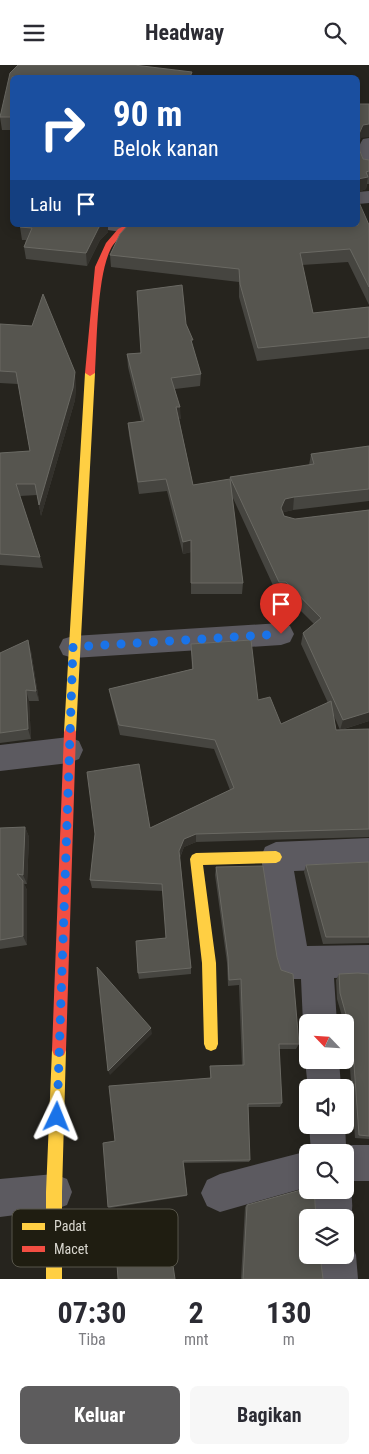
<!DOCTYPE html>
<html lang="id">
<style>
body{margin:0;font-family:"Roboto Condensed",sans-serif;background:#f7f7f7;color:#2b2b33;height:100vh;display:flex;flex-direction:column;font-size:19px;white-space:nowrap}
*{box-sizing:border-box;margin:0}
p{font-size:16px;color:#7c7c81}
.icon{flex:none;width:28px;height:28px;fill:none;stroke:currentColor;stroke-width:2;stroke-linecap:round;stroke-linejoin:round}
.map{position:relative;height:1214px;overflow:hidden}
.panel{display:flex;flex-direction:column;background:#fff;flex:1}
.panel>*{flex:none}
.guide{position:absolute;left:10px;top:10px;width:350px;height:152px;border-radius:8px;box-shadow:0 2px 12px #0003;background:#1a4fa0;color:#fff;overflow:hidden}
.needle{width:32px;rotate:295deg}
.buttons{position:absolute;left:299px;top:949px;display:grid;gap:10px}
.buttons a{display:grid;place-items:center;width:55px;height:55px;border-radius:8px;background:#fff;box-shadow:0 2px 12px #0003;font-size:25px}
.pin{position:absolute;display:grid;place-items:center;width:42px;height:42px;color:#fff;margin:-51px -21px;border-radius:50% 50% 50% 0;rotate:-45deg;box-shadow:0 0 5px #0007}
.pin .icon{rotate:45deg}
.me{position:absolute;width:55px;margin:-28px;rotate:2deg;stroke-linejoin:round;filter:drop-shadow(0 0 4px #0008)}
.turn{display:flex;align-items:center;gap:18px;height:105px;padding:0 20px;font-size:22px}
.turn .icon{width:65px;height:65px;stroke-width:2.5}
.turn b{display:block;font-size:35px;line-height:42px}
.then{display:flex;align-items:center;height:48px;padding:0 20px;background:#0003;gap:10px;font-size:19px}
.eta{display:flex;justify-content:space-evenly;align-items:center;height:85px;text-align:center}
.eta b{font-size:30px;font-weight:700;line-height:35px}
.cta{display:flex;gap:10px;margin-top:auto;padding:10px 20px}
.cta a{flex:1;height:58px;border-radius:8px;background:#5d5c5d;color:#fff;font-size:20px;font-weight:700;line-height:58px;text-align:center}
.cta a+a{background:#f7f7f7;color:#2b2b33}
header{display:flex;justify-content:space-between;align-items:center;height:65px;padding:0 20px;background:#fff;font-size:22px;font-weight:700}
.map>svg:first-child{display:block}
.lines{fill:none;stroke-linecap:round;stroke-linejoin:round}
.street{fill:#5c5a60;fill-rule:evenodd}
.slow{fill:#ffcf43;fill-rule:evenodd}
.jam{fill:#f24e42;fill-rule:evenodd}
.wall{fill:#464540;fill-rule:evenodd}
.shaded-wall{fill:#33312c}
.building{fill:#56554f;stroke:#6a6963}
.route{stroke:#1a73e8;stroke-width:9;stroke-dasharray:0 16.2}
.key{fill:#1f1d11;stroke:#57554a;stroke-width:1}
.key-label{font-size:14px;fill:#d9d7cf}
</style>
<header><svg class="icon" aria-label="menu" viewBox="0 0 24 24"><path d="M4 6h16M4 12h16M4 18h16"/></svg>Headway<svg class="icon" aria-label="search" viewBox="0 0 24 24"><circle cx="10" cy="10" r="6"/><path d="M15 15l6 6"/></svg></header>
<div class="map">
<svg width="369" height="1214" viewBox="0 0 369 1214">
<rect width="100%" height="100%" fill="#26241e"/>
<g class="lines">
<!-- street -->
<path class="street" d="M369,73V107L363,106C356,96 356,84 363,74Z
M369,126V138L358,139V127Z
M98,160H136L138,162L135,166L128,168L101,164Z
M281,558L290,561L294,569L290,577L281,580L73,593L63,590L59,582L63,574L73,571Z
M69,672L79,676L83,685L79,694L69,698L0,706V680Z
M369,773V803L294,806L307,881L369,880V912L334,913L337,958H308V969L303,958L301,914H293L281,910L277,898L261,792L265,782L276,777Z
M308,988V995H339L341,1022H308V1024L305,995Z
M309,1060H345L346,1080H369V1116H347C354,1132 354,1149 347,1165L345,1166V1152H315L314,1125H345V1088H308V1122L220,1147L207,1141L201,1128L207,1115L220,1109L308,1086L311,1087Z
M54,1109L67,1114L72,1127L67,1140L54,1145L0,1152V1114Z
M345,1174L350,1177L356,1190L358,1214H320L318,1190H345Z"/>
<!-- slow -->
<path class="slow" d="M90,305L95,308L76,667L74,671L70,672L66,671L64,667L85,308Z
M276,786L280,788L282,792L280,796L276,798L203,800L216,898L218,979L216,984L211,986L206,984L204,979L202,898L190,794L192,790L196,788Z
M59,978L64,980L66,985L62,1127V1214H46V1127L52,985L54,980Z"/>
<!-- jam -->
<path class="jam" d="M126,160H136C128,167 120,171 113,180C97,204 97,276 95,308L90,311L85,308L95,202L106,178L118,164Z
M70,662L74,663L76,667L66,985L64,990L59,992L54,990L52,985L64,667L66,663Z"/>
</g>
<!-- wall -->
<path class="wall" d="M12,12V65H2L0,52Z
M358,39L361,73L358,79V81L363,94L369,95V119H367L366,124L358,127Z
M20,160L108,167L100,175L87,201L26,194L24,182L26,175H22L20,162Z
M369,160V240L348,197L302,200L313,248L369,242V284L257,296L239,232V217L111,202L110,190Z
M0,259L76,319L75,335L41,451L37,430L20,431L40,492L43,503L0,500V388L30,386L18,319L0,318Z
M186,259L201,309L200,321L175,324L181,354H179L193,420L230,416V412L309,400L311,389L369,381V436L293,445L284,447L283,448L284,451L295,454L369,445V656L341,665L369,664V772L196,777L184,782L180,793L191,903V909L139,914L138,908L166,873L163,826L92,823L90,815L150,763L230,725L214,684L120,670L111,634L109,624L192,604L191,579L258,635L281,659L328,638L301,579L303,568L314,559L284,529H277L232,431L243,518L242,529H191V487L183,489L167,426L139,429L129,370L128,358L141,356L128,302L127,289L140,288ZM334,651L340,665H336Z
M31,586L39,636H29L31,674L0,678V588Z
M25,762L29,772L27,819H24L27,825V880L0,884V763Z
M369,797V878L323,879L304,807L306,800Z
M216,802L277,892L299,979L296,984H279L282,1038L280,1042H248L250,1095L249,1097L184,1098L187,1131L110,1143L108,1142L115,1076L210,1013V1001L242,1000L239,920L228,921L227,898L215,810Z
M339,909H369V1074L355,1073L348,975L345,963V958H344L337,934L336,915Z
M247,1140L308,1152L323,1214H241L245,1142Z"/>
<!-- shaded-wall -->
<path class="shaded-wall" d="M369,59V72L361,73L358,81L359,69L363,60Z
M368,112L366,124L358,127V114Z
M102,160H108V167L100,175L87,201L86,188L99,162Z
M75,307L76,319L75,335L41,451L39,440Z
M176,342H180L181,354H177Z
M294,432L293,445L284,447L279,455L281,443L285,434Z
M191,475V487L183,489V477Z
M28,575L31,586L39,636L36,626Z
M26,625L29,636L31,674L28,664Z
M369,647V656L340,665L343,655Z
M25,762L29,772L27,819L23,810Z
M196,769V777L184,782L179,794V786L184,774Z
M23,816L27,825V880L23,871Z
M151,963L152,969L110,1010L108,1006Z"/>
<!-- building -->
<path class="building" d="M18,0H134L192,7L190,12H12V52H0L10,8Z
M358,39H369V59L363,60L359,69L358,81L363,94L369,95V106L366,107L368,112L358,114Z
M358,135L369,160V222L350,184L300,188L313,248L369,242V272L258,283L240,219L239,204L110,190L120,169L128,160H358Z
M20,160H102L99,162L86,188L24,182L32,163L20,162Z
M182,220L186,259L193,275H191L201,309L171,313L180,342H176L193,420L230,414L243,518H191V475L183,477L166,414L138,417L128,358L144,356L127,289L141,288L137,226Z
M43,229L75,307L73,323L39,440L35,419H16L40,492L0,489V388L30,386L16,307L0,306V259L32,261Z
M369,381V424L294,432L285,434L281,443L284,451L295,454L369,445V647L343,655L303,568L321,553L286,517H279L230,412L314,399L311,389Z
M28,575L36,626L26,625L28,664L0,668V588Z
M251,575L258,635L270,632L281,659L331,636L336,665L369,664V764L196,769L184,774L179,786L191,903L138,908L136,876L166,873L162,819L90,815L95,769L87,707L139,699L150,763L234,723L215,675L119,660L109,624L193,604L191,579Z
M25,762L23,810L17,809L23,816V871L0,875V763Z
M369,797V872H326L306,800Z
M263,801L277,892L281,905L293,909L299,979H279L282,1038L248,1039L250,1095L183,1096L187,1130L108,1142L103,1078L115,1076L109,1021L211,1013L210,1001L244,1000L241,914L229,915L228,892L216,802Z
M97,902L151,963L108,1006Z
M358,908L369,909V1071L359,1070L352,971L340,928L339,909Z
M308,1123V1125H314L316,1151L320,1152H308V1190H320L323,1214H243L247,1140Z
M171,1187L175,1214H118L117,1199Z"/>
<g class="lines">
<!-- route -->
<path class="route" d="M57,1052L73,582L281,569"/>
</g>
<!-- legend -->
<rect x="12" y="1144" width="166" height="58" rx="8" class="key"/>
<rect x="22" y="1158" width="23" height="7" fill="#ffcf43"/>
<rect x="22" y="1181" width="23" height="6" fill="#f24e42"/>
<g class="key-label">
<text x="54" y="1166">Padat</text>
<text x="54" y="1189">Macet</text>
</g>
</svg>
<div class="buttons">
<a><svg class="needle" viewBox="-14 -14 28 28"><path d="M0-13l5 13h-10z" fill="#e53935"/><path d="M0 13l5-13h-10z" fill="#7c7c81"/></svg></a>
<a><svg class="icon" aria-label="sound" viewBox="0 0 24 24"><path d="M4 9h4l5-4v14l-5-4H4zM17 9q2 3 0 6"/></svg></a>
<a><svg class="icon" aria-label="search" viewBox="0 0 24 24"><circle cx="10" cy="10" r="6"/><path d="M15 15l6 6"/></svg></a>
<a><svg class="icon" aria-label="layers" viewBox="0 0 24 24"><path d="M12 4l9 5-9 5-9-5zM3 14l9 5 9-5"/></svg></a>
</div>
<div class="pin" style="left:281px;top:569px;background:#d93025"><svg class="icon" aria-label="arrive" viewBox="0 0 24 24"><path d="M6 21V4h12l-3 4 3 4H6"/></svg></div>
<svg class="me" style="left:57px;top:1052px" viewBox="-20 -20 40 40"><path d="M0-17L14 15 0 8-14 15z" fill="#1a73e8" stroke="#fff" stroke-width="4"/></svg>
<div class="guide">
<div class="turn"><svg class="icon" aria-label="right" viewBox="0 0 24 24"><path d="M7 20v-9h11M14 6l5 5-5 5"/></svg><div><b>90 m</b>Belok kanan</div></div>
<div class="then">Lalu<svg class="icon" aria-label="arrive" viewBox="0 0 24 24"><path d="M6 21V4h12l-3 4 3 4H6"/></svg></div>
</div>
</div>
<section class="panel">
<div class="eta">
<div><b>07:30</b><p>Tiba</p></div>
<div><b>2</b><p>mnt</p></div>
<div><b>130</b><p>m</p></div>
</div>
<div class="cta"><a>Keluar</a><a>Bagikan</a></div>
</section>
